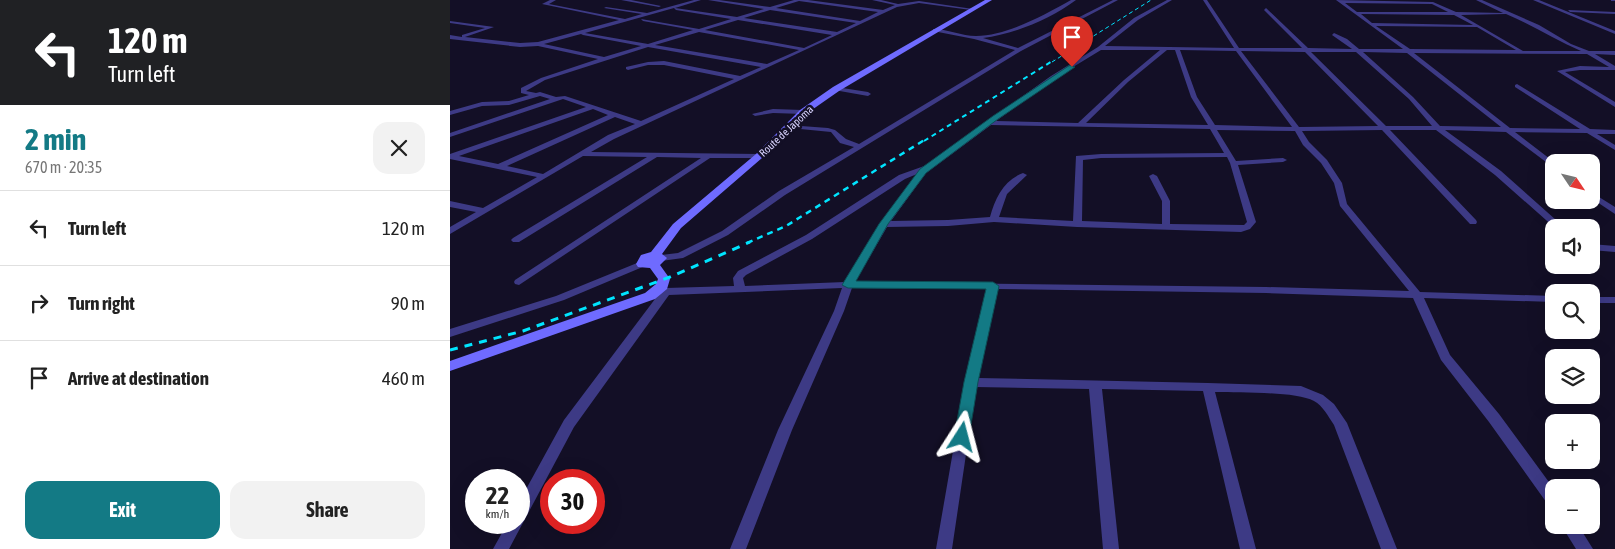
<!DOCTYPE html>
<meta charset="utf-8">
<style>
body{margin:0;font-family:"Asap Condensed",sans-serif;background:#f2f2f2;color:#222;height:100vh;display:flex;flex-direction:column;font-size:19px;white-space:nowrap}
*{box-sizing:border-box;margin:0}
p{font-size:16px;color:#767676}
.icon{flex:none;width:28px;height:28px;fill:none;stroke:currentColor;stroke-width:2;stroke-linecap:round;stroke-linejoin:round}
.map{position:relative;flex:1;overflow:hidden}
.panel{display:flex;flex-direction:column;background:#fff;width:450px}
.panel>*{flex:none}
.top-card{background:#202124;color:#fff;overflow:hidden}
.needle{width:32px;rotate:125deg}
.tools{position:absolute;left:1095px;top:154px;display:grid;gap:10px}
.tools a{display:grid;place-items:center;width:55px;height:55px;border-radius:10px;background:#fff;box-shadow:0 5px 20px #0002;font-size:25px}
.speed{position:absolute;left:15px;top:469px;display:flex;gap:10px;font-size:25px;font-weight:700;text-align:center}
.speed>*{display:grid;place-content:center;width:65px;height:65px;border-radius:50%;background:#fff;box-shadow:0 5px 20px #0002;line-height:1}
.speed small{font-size:12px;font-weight:400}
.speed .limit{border:8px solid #d22;background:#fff;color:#111}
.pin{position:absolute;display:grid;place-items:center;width:42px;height:42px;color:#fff;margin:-51px -21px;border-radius:50% 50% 50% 0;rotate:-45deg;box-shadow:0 0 5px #0007}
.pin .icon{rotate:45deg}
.me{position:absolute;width:55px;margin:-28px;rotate:9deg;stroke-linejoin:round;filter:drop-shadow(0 0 4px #0008)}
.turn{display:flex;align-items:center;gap:18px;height:105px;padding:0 25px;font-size:22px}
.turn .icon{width:65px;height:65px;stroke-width:2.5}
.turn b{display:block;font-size:35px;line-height:42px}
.round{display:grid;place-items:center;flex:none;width:52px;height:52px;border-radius:15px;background:#f2f2f2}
.head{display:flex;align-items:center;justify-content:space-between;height:85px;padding:0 25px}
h1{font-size:30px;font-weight:700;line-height:38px;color:#137a85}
.button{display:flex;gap:10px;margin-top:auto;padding:10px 25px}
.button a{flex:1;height:58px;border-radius:15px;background:#137a85;color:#fff;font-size:20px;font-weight:700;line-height:58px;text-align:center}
.button a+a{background:#f2f2f2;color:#222}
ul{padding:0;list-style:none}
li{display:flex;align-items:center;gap:15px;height:75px;padding:0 25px;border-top:1px solid #e0e0e0}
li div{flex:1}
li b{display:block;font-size:19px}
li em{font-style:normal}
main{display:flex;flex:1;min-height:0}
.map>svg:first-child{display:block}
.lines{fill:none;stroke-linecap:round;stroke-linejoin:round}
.street{fill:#3d3a85;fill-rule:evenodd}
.secondary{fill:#6f6bff;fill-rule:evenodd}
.rail-far3{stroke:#00e5ff;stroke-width:1;stroke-dasharray:4 3;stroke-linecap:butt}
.rail-far2{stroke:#00e5ff;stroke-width:2;stroke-dasharray:5 4;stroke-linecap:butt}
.rail-far1{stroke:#00e5ff;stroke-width:2.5;stroke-dasharray:6 5;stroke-linecap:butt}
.rail{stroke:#00e5ff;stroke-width:3;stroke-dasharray:8 7;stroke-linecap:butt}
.route{fill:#137a85;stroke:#0c4f56}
.labels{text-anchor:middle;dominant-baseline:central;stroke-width:5;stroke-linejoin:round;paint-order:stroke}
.far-street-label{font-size:11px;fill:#d9d4ff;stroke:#130f26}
</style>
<main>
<section class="panel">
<div class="top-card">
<div class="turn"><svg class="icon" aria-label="left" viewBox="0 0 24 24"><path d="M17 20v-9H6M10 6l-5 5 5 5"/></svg><div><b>120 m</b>Turn left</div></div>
</div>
<div class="head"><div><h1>2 min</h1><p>670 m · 20:35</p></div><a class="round"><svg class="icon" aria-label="close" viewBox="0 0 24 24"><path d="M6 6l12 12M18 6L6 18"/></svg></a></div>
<ul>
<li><svg class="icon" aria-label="left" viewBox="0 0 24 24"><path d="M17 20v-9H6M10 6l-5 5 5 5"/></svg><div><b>Turn left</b></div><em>120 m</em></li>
<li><svg class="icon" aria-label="right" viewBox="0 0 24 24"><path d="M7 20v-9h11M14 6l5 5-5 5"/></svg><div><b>Turn right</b></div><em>90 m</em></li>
<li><svg class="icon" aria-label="arrive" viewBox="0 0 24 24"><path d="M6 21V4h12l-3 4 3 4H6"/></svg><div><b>Arrive at destination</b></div><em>460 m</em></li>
</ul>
<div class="button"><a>Exit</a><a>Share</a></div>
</section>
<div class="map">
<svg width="1165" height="549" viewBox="0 0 1165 549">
<rect width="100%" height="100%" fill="#130f26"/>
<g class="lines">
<!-- street -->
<path class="street" d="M100,0H106L99,4L175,19L192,14L154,8L156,7L197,13L244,0H251L225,8L287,17L314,9L258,0H269L320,7L344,0H358L433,10L445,5L422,0H431L448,4L469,1L523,9L521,10L469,3L447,7L164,139L141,152L309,154L313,156L309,158H260L69,285L65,284L64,282L65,280L251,158L207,157L69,242H63L61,240L63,238L197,157L133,156L0,234V227L26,212L0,207V201L33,208L87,177L0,159V154L136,107L113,99L0,137V133L100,99L90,96L59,105L32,106L0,115V111L32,102L59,101L79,95L71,93V88L91,78L148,59L88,46L70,47L0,39V35L12,37V35L35,28L0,23V21L44,27L15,37L70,43L88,42L169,20L92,4ZM349,1L428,12L410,21L326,8ZM224,8L226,10L281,19L249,29L191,19L193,21L243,30L198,44L135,33ZM320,10L406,23L387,32L294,18ZM288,20L382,35L354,48L255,30ZM249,32L349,50L317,64L205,45ZM131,34L133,35L191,46L154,57L94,44ZM198,47L311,67L290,76L214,61L198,62L176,67V69L178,70L198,65H214L284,79L191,121L115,96L106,97L90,92L86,93L76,91L95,80ZM143,109L158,115L48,164L9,156ZM165,117L185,124L158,135L93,174L57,166Z
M171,0H181L211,6L209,7Z
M621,0H626C601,19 564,34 533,38L568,48L663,0H668L571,51L335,195L278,235L233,258L211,261L206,258L211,255L228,253L272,231L329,191L404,147L390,143L381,132L340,128L338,127V125L378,128L385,130L396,139L409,144L565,50L524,39L483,31V29C497,29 512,36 526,36C557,36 594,15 621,0Z
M717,0H722L688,20L655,46L784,48L753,0H757L789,48H852L814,10L816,8L858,48L902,49L882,35L884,33L897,39L909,49H953L886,0L983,2L1006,12L1053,13L1026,0H1032L1089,25L1121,44L1139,51H1165V55L1145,54L1165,66V70H1130L1115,72L1165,102V107L1107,71L1130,66L1159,67L1137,54L964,53L1060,128L1130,129L1065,87V85L1067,84L1140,129L1165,130V134H1147L1165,145V150L1137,133L1065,132L1104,162V168L1056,132L995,130L1051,171L1115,228H1105L1045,175L986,130H940L1026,220L1027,222L1026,224H1020L932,130L852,131L859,142L877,160L892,183L897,204L970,292L1104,296V302L974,298L1000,355L1049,414L1104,489V507L1099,506L1039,422L991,360L963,298L816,293L547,289L528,378L758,383L851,386L873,395L884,404L897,423L947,549H931L884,425C878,416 873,406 864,401C845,391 789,393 765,392L806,549H790L753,391L652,389L669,549H653L639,389L526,387L502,549H486L515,382L537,289L402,288L394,311L342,430L296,549H280L328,430L384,311L392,288L219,295L124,427L59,549H43L58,522H69V502L114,420L208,295L203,294L202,292L203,290L216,288L284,286L283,278L288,271L356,235L449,175L477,165L601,76L648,47L684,18ZM895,3L982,4L998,12H907ZM911,14L1004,15L1023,25L922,23ZM1056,14C1082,25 1105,40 1131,51H1073L1011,15ZM926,26L1027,27L1066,50L960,49ZM651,50H710L674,80L628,123L546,121L605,78ZM717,50H725L741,97L758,125L636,123L678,82ZM730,50L786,51L842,127L765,125L747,97ZM791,51L855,52L928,126L849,127ZM861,52H906L959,99L982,126H936ZM913,52L957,53L1051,127L990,126L963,97ZM541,125L760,129L774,153L651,154L626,156L623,221L549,217L557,194L577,175L573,173C554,180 545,198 540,217L498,220L441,221L476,173ZM767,130L845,131L853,145L871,163L884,183L890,206L959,291L816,287L405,282L437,227L498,226L544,222L627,227L791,232L800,229L806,222L788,165L833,162L837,160L833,158L786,161ZM777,157L780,163L797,222L794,225L720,224V201L707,176L703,174L699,176L712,201V224L632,221L633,160L651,158ZM467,174L430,224L395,282L295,286L293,278L296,275L362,239L455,179Z
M1083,0H1089L1165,31V34Z
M1161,0H1165V1H1161Z
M1118,10L1165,12V14L1120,12Z
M386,87L418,92L421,94L418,96L384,90L383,89Z
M323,109L353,110L356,112L353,114L323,113L305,116L302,114Z
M1141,192L1165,207V214L1141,198Z
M1141,244L1165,246V252L1141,250Z
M192,261L197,264L195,266L114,300L0,337V329L106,296Z
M1141,297H1165V303H1141Z
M1111,525H1128L1143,549H1126Z"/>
<!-- secondary -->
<path class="secondary" d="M535,0H542L389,91L356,114L312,158L231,228L212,254L217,258L210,265L220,279L217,289L205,299L0,371V361L195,293L206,284L208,279L200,268L188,267L186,264L191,255L201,252L223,224L306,154L350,110L383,87Z"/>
<!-- rail-far3 -->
<path class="rail-far3" d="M602,62L701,0"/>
<!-- rail-far2 -->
<path class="rail-far2" d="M474,141L604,60"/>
<!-- rail-far1 -->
<path class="rail-far1" d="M297,243L336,226L476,139"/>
<!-- rail -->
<path class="rail" d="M0,350L73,331L220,277L300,242"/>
</g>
<!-- route -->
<path class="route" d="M620,65L625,67L548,119L476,173L438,224L406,281L543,282L549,286L528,382L519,437L517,442L512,443L506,442L504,437L514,382L536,289L398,288L392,285L429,224L470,169L543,116Z"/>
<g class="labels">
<!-- far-street labels -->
<g class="far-street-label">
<text transform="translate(336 131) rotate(-43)">Route de Japoma</text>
</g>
</g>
</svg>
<div class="tools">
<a><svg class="needle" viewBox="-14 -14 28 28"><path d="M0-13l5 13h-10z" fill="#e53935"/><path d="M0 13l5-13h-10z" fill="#767676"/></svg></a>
<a><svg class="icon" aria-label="sound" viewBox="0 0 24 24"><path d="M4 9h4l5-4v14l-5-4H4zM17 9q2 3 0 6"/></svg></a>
<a><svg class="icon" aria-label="search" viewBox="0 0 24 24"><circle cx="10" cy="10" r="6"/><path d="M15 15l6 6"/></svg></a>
<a><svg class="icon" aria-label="layers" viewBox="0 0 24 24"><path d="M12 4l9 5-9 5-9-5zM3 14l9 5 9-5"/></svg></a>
<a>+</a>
<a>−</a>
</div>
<div class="speed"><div>22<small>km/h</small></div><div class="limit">30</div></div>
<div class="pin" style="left:622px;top:67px;background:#d93025"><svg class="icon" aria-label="arrive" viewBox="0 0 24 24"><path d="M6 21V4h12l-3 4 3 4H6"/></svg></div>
<svg class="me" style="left:512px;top:437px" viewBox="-20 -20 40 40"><path d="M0-17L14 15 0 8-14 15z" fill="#137a85" stroke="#fff" stroke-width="4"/></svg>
</div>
</main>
